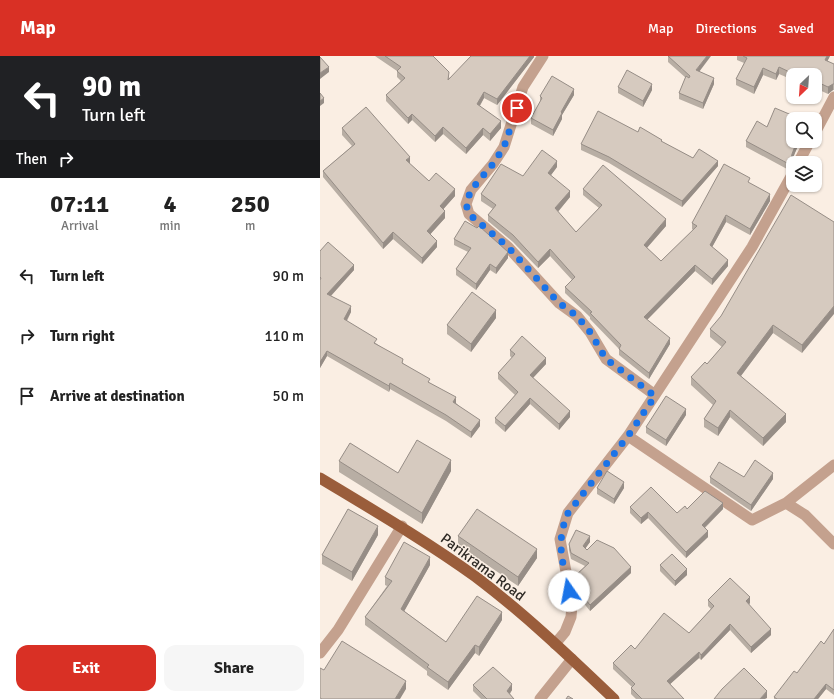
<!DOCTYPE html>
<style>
body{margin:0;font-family:Signika,sans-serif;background:#f6f6f6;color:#222;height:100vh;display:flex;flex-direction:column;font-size:15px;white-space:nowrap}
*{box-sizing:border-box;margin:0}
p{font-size:13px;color:#767676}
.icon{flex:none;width:22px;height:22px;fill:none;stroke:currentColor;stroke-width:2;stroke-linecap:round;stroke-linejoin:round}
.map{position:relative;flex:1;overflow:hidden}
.drawer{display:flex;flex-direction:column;background:#fff;width:320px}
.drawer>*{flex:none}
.hud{background:#202124;color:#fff;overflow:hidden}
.needle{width:26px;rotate:205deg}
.buttons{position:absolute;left:466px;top:12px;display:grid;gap:8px}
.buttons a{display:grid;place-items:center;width:36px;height:36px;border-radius:8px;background:#fff;box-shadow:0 1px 3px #0004;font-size:20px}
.pin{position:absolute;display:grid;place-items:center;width:34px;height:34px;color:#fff;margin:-17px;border:2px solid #fff;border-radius:50%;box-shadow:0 1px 4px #0007}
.me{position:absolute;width:44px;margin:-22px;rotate:348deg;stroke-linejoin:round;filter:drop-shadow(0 0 3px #0008)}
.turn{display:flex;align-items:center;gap:14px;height:84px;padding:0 16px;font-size:18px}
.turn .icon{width:52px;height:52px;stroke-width:2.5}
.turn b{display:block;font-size:28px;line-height:34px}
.then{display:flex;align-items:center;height:38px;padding:0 16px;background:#0003;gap:8px;font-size:15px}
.eta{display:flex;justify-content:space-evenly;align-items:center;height:68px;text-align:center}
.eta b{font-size:24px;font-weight:700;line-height:28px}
.button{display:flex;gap:8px;margin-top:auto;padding:8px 16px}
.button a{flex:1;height:46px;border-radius:12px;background:#d93025;color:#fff;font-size:16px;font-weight:700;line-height:46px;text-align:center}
.button a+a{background:#f6f6f6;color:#222}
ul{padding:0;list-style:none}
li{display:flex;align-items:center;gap:12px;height:60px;padding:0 16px}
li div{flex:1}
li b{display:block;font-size:15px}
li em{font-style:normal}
header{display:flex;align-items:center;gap:24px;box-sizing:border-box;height:56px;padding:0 20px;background:#d93025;color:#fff}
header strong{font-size:19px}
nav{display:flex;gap:22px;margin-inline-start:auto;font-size:14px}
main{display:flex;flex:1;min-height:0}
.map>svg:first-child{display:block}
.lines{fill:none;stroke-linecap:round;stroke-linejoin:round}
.minor{stroke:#c4a18e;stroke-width:11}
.primary{stroke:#9a5d3b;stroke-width:11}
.wall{fill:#b8aea4}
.shaded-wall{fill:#968d86}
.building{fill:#d6cabf;stroke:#968d86}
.route{stroke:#1a73e8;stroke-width:7;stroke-dasharray:0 12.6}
.labels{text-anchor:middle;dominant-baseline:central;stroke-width:3;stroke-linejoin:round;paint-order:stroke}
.street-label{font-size:15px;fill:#2e2a25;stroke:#faeee3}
</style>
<header>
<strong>Map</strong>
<nav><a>Map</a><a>Directions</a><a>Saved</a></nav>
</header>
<main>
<section class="drawer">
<div class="hud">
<div class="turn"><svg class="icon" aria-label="left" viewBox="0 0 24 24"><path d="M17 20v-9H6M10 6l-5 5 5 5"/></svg><div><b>90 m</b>Turn left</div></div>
<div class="then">Then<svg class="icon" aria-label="right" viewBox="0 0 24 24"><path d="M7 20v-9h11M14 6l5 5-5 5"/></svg></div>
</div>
<div class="eta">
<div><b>07:11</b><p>Arrival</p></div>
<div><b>4</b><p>min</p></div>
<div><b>250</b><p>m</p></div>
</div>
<ul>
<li><svg class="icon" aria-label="left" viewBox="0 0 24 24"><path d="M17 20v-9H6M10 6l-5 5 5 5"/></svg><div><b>Turn left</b></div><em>90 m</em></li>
<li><svg class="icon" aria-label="right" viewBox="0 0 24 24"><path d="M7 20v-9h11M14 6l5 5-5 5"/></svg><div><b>Turn right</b></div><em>110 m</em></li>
<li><svg class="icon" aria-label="arrive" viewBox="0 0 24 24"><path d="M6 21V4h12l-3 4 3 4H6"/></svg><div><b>Arrive at destination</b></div><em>50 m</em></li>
</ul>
<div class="button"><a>Exit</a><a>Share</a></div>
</section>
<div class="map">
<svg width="514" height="643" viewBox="0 0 514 643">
<rect width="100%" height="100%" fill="#faeee3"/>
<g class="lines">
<!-- minor -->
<path class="minor" d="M223,0L203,31L184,91L173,108L151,134L146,148L149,158L188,191L239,247L257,260L270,276L286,303L335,339
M495,77L514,41
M478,107L490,85
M308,380L432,464L466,447L485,459L514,488
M466,447L514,409
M235,588L245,576L251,561L252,549L240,483L248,457L308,380L432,191L473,117
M0,597L18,574L82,470
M220,643L252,603"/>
<!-- primary -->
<path class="primary" d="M0,422C53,454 106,485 156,521C205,558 250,601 294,643"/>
</g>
<!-- wall -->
<path class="wall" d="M55,0H113L129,22L172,0H214V1L177,49L164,42L160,50L181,72L170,85L163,79L146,98L123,78L115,86L92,64L88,68L66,45V39L81,25L77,21V15Z
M348,0L379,16L394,28L383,53L359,43V37L366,22L348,6Z
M417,0H510L507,5L514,8V34H513L508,38L495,32V19H473V24L459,18L456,24L443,19L434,38L416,29V23L424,7L417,4Z
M298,31L332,34L323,51L298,37Z
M254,39L242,59V63L233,80L211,68V62L220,46V40Z
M22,72L90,108L109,125L135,140L123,153L125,162L110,178L117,191L102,208L73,183L63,193L3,121V115L32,90L22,79Z
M318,76L342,86L373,102L398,110L362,151L289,107L261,94V88Z
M426,85H480L472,104L471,109L467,113L426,91Z
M237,111L231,119L250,141L238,156L256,176L279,152L263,139V133L346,170L327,192L341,205L373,174L372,173V167L430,127L450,145L430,179L406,166L392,191L408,210L392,229L375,215L327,264L350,288L329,323L299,299V293L270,263V261L245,237V231L252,224L230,200L218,212L193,186L168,165V159L173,153L161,145V138L203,120Z
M514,166L482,297L453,277L421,320L466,366L443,390L410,361L398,380L384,371V363L393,349L371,329V321L387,308L402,291L390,281V273Z
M134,183L188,202L176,218L170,214L156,234L136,219V213L148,196L134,189Z
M0,195L34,214L11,240L31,256L27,265L57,288L110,327L136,347L160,370L151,382L126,365L70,333L69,336L7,300L0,312Z
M176,262L151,296L127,278V269Z
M190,294L226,308L213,322L250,361L239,374L210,348L185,376L175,367V362L195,339L178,323V317L192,302L190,300Z
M366,359L346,390L326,377V371Z
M19,405L78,417L131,415L102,468L19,416Z
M390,421H424L453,423L431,455L390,427Z
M277,432H304L294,448L277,438Z
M310,451L357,457L367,453H403L385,472L388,481L366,502L328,462L321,468L310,457Z
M58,479L32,525L2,508V499Z
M138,480L217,502L198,530L138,489Z
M270,486L265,492L267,494L311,517L270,555L258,540L255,525V520L265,510L251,503L249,494V488Z
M110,509L84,555L126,586L182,564L159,600L155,597L128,634L107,619V615L45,569V561L67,530L65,529V521Z
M340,509L367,519L355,530L340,515Z
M388,544L430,547L429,549L451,579L431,597L410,574L381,604L379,602L350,628L364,643H316L311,638V632L312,631L293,613V607L315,593L369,577L391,553L388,550Z
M514,573V639L506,633L498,643H454V641L477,617L504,588Z
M153,629L192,634L190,638L194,643H161L153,635Z"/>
<!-- shaded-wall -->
<path class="shaded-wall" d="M210,0H214V1L177,49V43Z
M387,0H391L376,20V14Z
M507,0H510L505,10V4Z
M9,11V16L0,23V17Z
M459,11V18L456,24V18Z
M443,12V19L434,38V31Z
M394,22V28L383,53V47Z
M332,28V34L323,51V45Z
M513,28V34L508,38V31Z
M254,33V39L242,59V63L233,80V74L241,56Z
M164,36V42L157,54V48Z
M4,42V47L0,50V45Z
M92,58V64L88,68V62Z
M181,65V72L170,85V78Z
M123,71V78L115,86V80Z
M163,72V79L146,98V92Z
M477,85H480L472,104L471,109L467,113V107Z
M90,101V108L86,104Z
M237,105V111L228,123V117Z
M398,105V110L362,151V145Z
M135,133V140L120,157V150Z
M250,135V141L235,159V152Z
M450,138V145L430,179V173Z
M125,155V162L107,182V175Z
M406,159V166L390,195V189Z
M346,163V170L324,195V189Z
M73,176V183L63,193V187Z
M117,185V191L102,208V202Z
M230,193V200L218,212V206Z
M188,196V202L176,218V212Z
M408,204V210L392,229V223Z
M170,208V214L156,234V228Z
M34,209V214L7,244V238Z
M375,209V215L324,267V261Z
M31,250V256L24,269V263Z
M514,250V258L482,297V289Z
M176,254V262L151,296V288Z
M453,269V277L417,325V317Z
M350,282V288L329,323V317Z
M7,295V300L0,312V306Z
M226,302V308L210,325V319Z
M70,327V333L69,336V330Z
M136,341V347L133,351V346Z
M210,342V348L185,376V370Z
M366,353V359L346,390V384Z
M410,354V361L398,380V372Z
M250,355V361L239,374V368Z
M466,358V366L443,390V382Z
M160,364V370L151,382V376Z
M131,404V415L102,468V457Z
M453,417V423L431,455V449Z
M304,426V432L294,448V443Z
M403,447V453L382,474V469Z
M328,456V462L321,468V462Z
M58,470V479L32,525V516Z
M388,475V481L366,502V496Z
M270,480V486L263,496V490Z
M217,493V502L198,530V521Z
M110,501V509L81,561V553Z
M311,511V517L270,555V549Z
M367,513V519L355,530V525Z
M430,541V547L426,551V545Z
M182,556V564L159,600V591Z
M410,568V574L381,604V599Z
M451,573V579L431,597V591Z
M155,589V597L128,634V626Z
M379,596V602L347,631V625Z
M86,625V633L80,643H75Z
M192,628V634L187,641V635Z
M506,628V633L498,643H494Z
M447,635V642L445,643H440Z"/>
<!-- building -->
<path class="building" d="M65,0H113L129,16L128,24L151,0H210L177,43L164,36L157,48L181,65L170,78L163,72L146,92L123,71L115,80L92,58L88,62L66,39L85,22L77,15L81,11Z
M348,0H387L376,14L394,22L383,47L359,37L366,20L369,22L370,20Z
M423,0H507L505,4L514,8V28H513L508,31L495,25V19H476L459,11L456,18L443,12L434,31L416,23L427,2Z
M0,1L9,11L0,17Z
M307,14L332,28L323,45L298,31Z
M232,20L254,33L241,56L242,57L233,74L211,62L222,42L220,40Z
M0,37L4,42L0,45Z
M46,51L90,101L86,104L109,125L116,117L135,133L120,150L125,155L107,175L117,185L102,202L73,176L63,187L3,115L35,88L22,72Z
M455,52L481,63H473V85H477L472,98L471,103L467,107L426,85L437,65L447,71Z
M278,55L318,76L320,71L342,84L341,85L373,102L379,93L398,105L362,145L289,101L261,88Z
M222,94L237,105L228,117L250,135L235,152L256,176L282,149L263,133L283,109L346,163L324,189L341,205L377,170L372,167L404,108L430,122L428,126L450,138L430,173L406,159L390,189L408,204L392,223L375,209L324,261L350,282L329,317L299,293L301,289L270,257L272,256L245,231L255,221L230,193L218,206L193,179L168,159L176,149L161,138L181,108L203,120Z
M471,139L514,166V250L482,289L453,269L417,317L466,358L443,382L410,354L398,372L384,363L396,345L371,321L385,306L387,308L406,286L390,273L401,260Z
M145,165L157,172L159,170L188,196L176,212L170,208L156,228L136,213L151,192L134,183Z
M8,186L34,209L7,238L31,250L24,263L57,283L54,287L83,303L82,307L110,323L108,326L136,341L133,346L160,364L151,376L126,359L70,327L69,330L7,295L0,306V224L1,222L0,221V195Z
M152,236L176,254L151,288L127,269Z
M202,280L226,302L210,319L250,355L239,368L210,342L185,370L175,362L198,336L178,317L195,298L190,294Z
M346,340L366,353L346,384L326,371Z
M97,384L131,404L102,457L19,405L30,387L78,417Z
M435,404L453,417L431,449L390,421L399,406L424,421Z
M287,415L304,426L294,443L277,432Z
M331,431L357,457L365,450L367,453L385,435L403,447L382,469L388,475L366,496L328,456L321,462L310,451Z
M28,453L58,470L32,516L2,499Z
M157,453L217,493L198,521L138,480Z
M256,474L270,480L263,490L267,494L277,484L294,492L311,511L270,549L258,534L255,520L269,507L251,497L249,488Z
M84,486L110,501L81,553L126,586L157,540L182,556L159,591L155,589L128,626L107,611L109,609L45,561L72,525L65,521Z
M352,498L367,513L355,525L340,509Z
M410,522L430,541L426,545L451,573L431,591L410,568L381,599L379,596L347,625L364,643H322L311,632L315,628L293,607L311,589L315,593L344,557L369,577L394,550L388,544Z
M514,573V634L506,628L494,643H457L454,641L474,615L477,617L501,585L504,588Z
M22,585L86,625L75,643H2L0,642V612L4,614Z
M173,611L192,628L187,635L194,643H167L153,629Z
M424,612L447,635L440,643H394L402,633Z
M248,640L253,643H246Z"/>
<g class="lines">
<!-- route -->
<path class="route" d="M197,52L184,91L173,108L151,134L146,148L149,158L188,191L239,247L257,260L270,276L286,303L335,340L308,380L248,457C235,487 243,506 249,535"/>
</g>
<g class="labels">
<!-- street labels -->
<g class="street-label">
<text transform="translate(163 511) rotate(37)">Parikrama Road</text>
</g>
</g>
</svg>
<div class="buttons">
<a><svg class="needle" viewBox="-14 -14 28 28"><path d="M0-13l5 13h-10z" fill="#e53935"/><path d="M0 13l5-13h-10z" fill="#767676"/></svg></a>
<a><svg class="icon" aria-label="search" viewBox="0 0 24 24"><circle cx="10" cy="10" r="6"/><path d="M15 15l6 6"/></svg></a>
<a><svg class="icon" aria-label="layers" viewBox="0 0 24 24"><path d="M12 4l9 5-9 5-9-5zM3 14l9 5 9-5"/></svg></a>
</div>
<div class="pin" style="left:197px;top:52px;background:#d93025"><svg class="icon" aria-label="arrive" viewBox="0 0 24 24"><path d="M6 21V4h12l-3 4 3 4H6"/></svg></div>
<svg class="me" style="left:249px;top:535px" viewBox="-20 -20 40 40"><circle r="19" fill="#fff"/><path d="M0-13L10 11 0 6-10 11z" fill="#1a73e8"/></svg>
</div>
</main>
